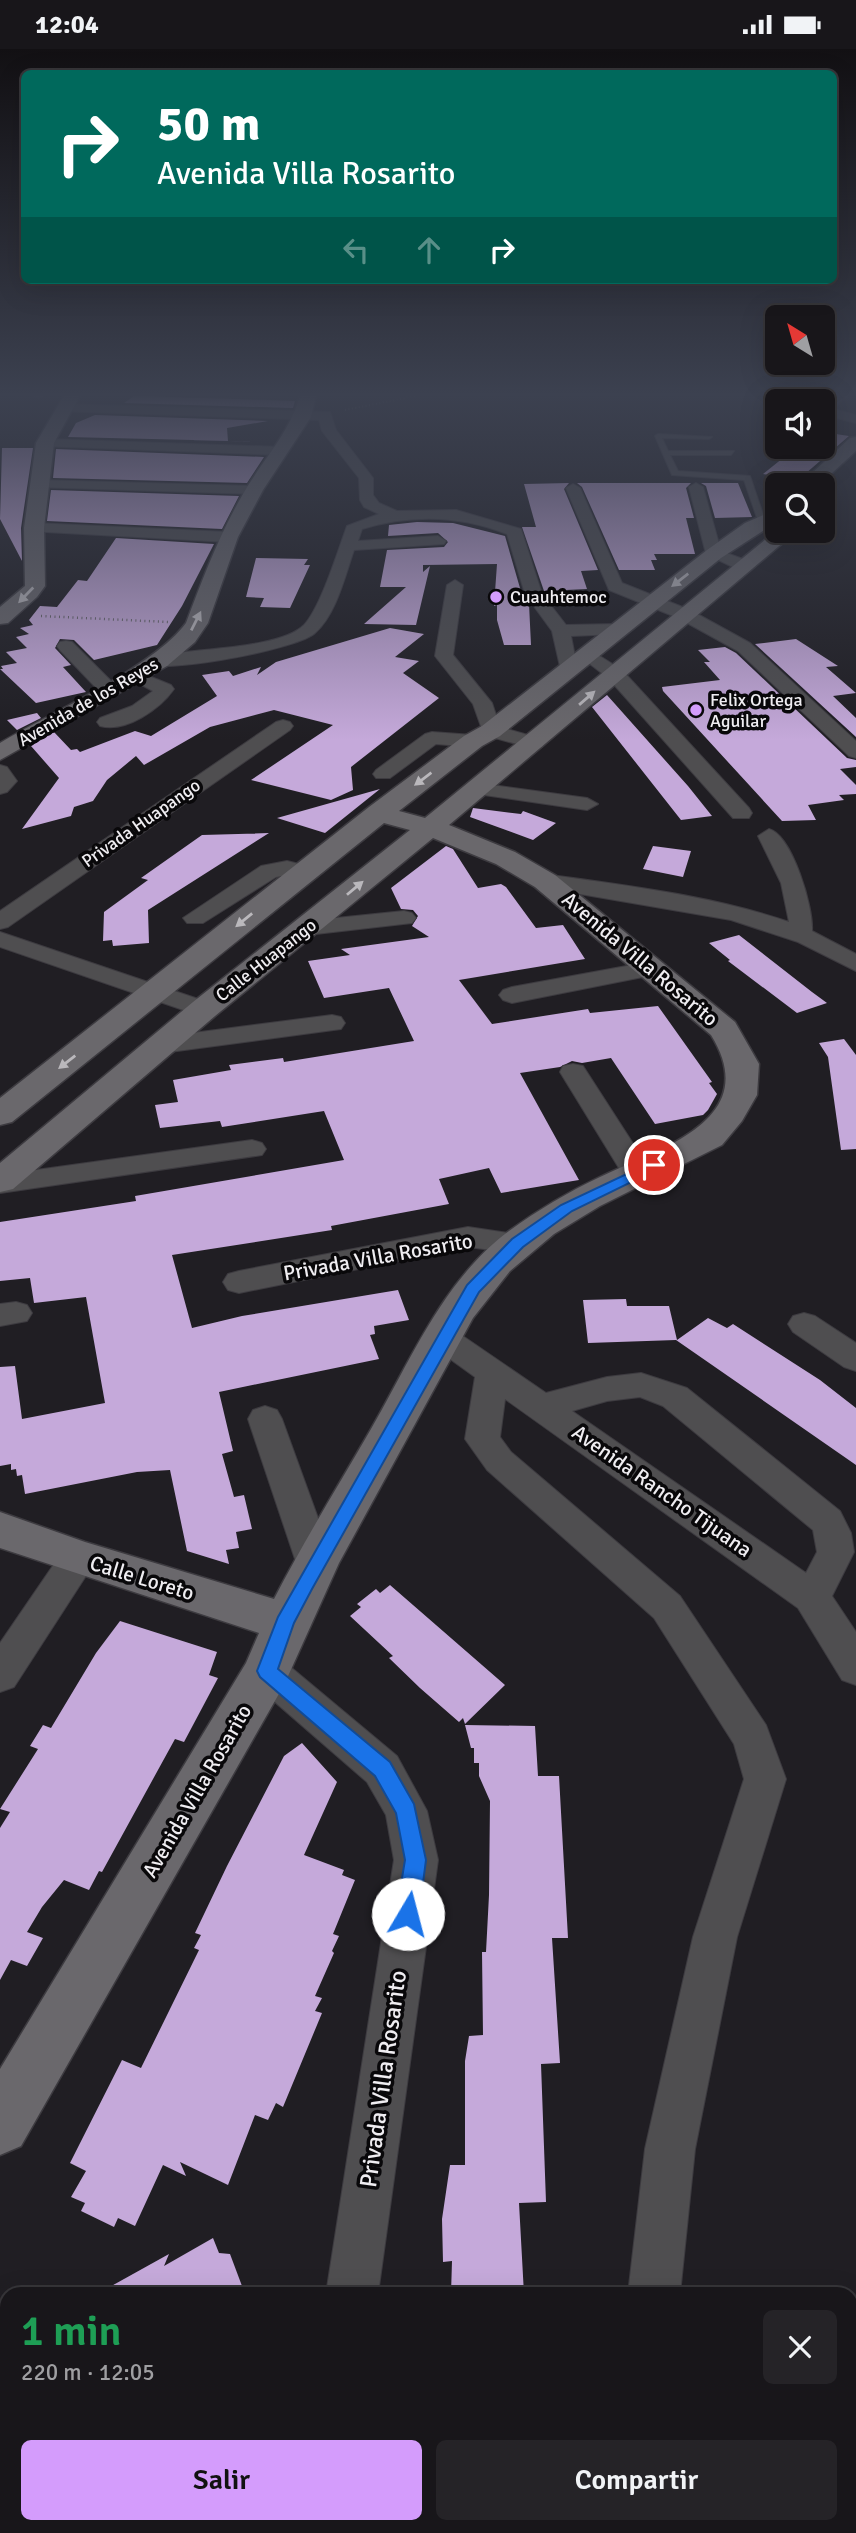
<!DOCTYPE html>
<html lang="es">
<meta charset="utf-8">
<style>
body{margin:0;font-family:Signika,sans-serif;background:#252327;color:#f1f3f6;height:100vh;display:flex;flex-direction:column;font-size:26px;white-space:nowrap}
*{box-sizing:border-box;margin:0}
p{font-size:23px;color:#9f9fa2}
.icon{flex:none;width:38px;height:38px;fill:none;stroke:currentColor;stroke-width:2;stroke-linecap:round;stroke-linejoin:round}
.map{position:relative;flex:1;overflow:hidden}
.side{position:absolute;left:0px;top:2238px;width:858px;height:247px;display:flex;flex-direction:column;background:#18161a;border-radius:21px 21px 0 0;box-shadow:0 7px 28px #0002,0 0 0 2px #363539}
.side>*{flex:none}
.top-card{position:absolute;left:21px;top:21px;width:816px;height:214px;border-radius:10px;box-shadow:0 7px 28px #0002,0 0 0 2px #363539;background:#00695c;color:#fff;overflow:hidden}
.needle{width:46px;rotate:323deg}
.tools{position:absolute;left:765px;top:256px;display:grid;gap:14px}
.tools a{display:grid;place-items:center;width:70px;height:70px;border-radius:10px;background:#18161a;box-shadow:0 7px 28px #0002,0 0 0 2px #363539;font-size:35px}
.pin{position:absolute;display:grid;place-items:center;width:60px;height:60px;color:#fff;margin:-30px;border:4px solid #fff;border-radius:50%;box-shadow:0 2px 7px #0007}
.me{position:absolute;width:77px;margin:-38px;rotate:8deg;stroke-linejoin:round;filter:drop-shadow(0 0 5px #0008)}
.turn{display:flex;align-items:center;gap:24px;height:147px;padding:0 21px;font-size:32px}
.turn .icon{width:91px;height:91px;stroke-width:2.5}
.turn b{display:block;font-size:49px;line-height:60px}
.lanes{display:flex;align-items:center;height:66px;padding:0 21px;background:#0003;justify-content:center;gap:35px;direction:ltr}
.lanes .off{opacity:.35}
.round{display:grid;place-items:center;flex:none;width:74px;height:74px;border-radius:10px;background:#252327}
.summary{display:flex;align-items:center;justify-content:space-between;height:119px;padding:0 21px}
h1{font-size:42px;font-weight:600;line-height:52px;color:#1e9e55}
.cta{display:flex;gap:14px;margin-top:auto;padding:14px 21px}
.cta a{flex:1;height:80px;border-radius:10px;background:#d49cfc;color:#111;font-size:28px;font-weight:600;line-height:80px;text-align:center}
.cta a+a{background:#252327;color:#f1f3f6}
.status{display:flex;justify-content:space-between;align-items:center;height:49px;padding:0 35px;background:#18161a;direction:ltr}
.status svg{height:19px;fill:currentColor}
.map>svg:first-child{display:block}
.building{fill:#c5a9da}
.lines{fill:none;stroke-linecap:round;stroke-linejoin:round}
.lane-casing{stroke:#3d3b40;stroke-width:2}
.street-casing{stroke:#3d3b40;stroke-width:2}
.secondary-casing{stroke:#3d3b40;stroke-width:3}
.path-far1{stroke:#68666b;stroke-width:2;stroke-dasharray:1 2.5;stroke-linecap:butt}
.path{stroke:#68666b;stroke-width:2.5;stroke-dasharray:1 3.5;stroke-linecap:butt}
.lane{fill:#4f4e50;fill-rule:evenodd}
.street{fill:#4f4e50;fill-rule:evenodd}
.secondary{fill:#6a686c;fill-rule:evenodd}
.oneway{fill:#bab8bc}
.route{fill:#1a73e8;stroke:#114b97;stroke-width:2}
.poi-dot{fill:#d49cfc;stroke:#09080a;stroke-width:2.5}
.labels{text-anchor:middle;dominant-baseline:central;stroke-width:7;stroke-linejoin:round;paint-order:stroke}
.far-poi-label{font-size:18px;fill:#efedf1;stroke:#09080a;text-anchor:start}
.far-street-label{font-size:18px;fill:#efedf1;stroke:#09080a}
.street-label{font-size:21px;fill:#efedf1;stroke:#09080a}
.near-street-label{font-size:24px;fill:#efedf1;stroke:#09080a}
</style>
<div class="status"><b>12:04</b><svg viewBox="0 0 49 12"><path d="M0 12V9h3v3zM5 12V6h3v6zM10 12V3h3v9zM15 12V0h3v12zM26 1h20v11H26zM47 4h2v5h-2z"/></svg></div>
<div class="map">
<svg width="856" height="2484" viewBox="0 0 856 2484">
<rect width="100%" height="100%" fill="#201e23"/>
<!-- building -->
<path class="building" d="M134,347L237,350L295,352L293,359L124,354Z
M95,366L268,372L227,379L228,392L274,393L68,388L76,374Z
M822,383L849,387L798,431L763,425L798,397H822Z
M2,399H33L21,479L22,512L0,470Z
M56,400L264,408L247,434L53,429Z
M569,434L564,440L598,521L581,522L587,540L544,542L522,478H536L524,435Z
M577,434H691L686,439L694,469H686L695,505H654L657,511H651L655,521H619L582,438Z
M701,434H738L752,468L715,469L706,437Z
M51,441L239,447L222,480L47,472Z
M417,473L453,474L505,487L522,546L529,555L531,596H504L497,571V556L494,557L497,515L423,516V523L430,517L416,576L364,575L406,538H380L387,501L444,498L448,493L438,484L388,487L389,476Z
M116,489L214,495L182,557L157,596L94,611L74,591L60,590L55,599L71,616L63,618L86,643L36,654L0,620H3L1,617L17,614L6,603L27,599L16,588L29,585L20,579L33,576L29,571L40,557L57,558L78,531L87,532Z
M256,509L308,510L304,516H310L290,559L260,558L264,549L246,548Z
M390,579L424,585L395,608L419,612L403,624L439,649L351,718L353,741L331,751L251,731L333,676L274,661L210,678L144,716L136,707L107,731L93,752L74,758L71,767L22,780L59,729L31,697L54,683L71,701L77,700L80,703L135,682L151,687L217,647L202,626L229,622L233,627L261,618L257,626L276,613Z
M796,590L838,617L826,618L856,644L833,647L856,669V688L755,595Z
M725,598L736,604L847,709L856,711V718L840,720L856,736V745L839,746L844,751L808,756L816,771L782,772L663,642L662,638L720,631L704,613H710L698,601Z
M607,646L688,737L712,767L681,771L592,658Z
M37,664L41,669L17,681L7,671Z
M380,740L325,784L277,769Z
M473,759L521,765L523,762L556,774L533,791L470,768Z
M269,784L148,861L149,894L113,897L112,891L103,892L104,863L148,831L141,829L202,786Z
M446,797L453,800L478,839L501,835L506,838L536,879L563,876L585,910L459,931L492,975L588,960L590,964L658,957L712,1033L709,1034L717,1045L708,1061L703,1066L655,1075L611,1009L582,1014L572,1012L560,1018L520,1024L579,1131L501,1144L489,1119L439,1130L449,1155L331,1177L332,1181L172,1206L192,1279L242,1267L398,1241L409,1271L374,1277L375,1285L370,1286L379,1310L219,1343L233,1402L222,1405L234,1448L244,1446L252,1480L236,1483L239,1499L226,1501L229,1515L187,1502L170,1421L137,1423L25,1445L22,1426L17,1427L16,1420L11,1421V1415L0,1417V1318L15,1317L22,1370L105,1354L86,1248L34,1254L30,1229L0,1232V1173L136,1152L135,1147L344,1111L324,1062L222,1078L220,1072L160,1079L155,1056L178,1053L173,1031L231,1021L229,1016L283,1009L284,1013L414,992L389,939L324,949L308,912L350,906L341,900L429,888L412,877L418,867L413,861L401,860L391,839Z
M653,797L691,802L683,828L643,820Z
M739,886L812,943L827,954L797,964L728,912L730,911L709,894Z
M844,990L856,1006V1100L841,1101L828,1008L819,994Z
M626,1250L627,1257H669L677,1291L708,1269L727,1279L733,1275L820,1331L856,1359V1416L676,1291L588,1294L583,1251Z
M390,1536L505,1636L465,1675L463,1669L459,1673L420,1639L389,1609L393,1607L350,1567L361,1558L357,1555L376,1540L380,1544Z
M120,1572L217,1603L209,1626L218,1629L184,1693L175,1690L102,1823L99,1822L89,1841L64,1831L42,1858L27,1883L43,1889L27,1917L11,1911L0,1931V1779L10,1763L0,1760L38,1700L30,1697L43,1676L51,1679L96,1604Z
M465,1676L535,1677L538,1727H559L568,1889H552L560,2014L541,2015L546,2153L519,2154L524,2245H451L452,2212L443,2213L442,2170L450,2116H465V2012L469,1987L483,1986L482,1903H486L489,1846L490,1752L479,1727V1714H474V1699H471Z
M302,1694L337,1733L304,1806L344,1821L342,1826L355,1831L333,1885L339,1887L332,1902L334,1904L315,1947L322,1949L315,1962L322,1964L283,2058L276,2054L268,2071L255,2066L228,2136L180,2113L186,2127L163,2116L135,2177L118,2169L114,2178L81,2162L85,2154L71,2148L86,2122L70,2114L122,2011L141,2019L199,1901L194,1899L201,1886L195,1884L227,1817L284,1707Z
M213,2189L219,2204L230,2205L245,2245H97L169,2205L164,2217Z"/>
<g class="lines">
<!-- lane casing -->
<g class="lane-casing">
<path id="lane" d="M658,385L712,388L709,390L662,389L668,402H734L731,406H670L678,422L750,427L765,471L777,476V481L758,472L744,431L672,426L655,387Z"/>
</g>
<!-- street casing -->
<g class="street-casing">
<path id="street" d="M35,343H48L40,349L35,348Z
M837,343H850L833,360L856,366V374L822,365V355Z
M63,355L330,363L336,381L373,429V446L379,454L397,462L456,461L521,480L542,545L566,576L618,575L627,580L618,585L571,587L577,618L568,624L561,622L552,582L525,545L507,485C459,466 411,465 362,480L358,492L438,487L446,492L444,495L354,501C345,527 336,566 315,584C298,600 176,622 152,616L150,612L152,608C189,599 279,601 304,576C321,558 338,501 347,477L379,465L364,458L360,451L359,429L322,382L319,371L58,362L56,359Z
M45,390L281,398L288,402L281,406L40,397L38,394Z
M39,431L254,437L261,441L254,445L34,438L32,435Z
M696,434L703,438L721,502L751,513V521H739L706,505L689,438Z
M573,435L580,439L622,534L690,561L750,594L856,692V709L849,707L738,602L678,569L609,541L566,439Z
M34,474L228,483L236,488L228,493L28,482L26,479Z
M455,531L463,536L453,606L492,654L500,678L542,690L545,694L542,698L535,700L484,686L473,655L435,607L447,536Z
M66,592L72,593L116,637L119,641L116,645H102L60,601L57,597L60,593Z
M587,599L622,621L749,759L752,764L749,769H733L608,629L581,608L578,604L581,600Z
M134,621L171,636L174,640C160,660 126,684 100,677L97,673L100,669L132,657L153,642L125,627L127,623Z
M283,671L290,673L293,677L290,681L8,878L0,880V862L276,673Z
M432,683L473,686L483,692L473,698L436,695L390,729H376L373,725L376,721L425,685Z
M0,716L7,718L17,732L7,743L0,745Z
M477,734L587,749L598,755L587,761L470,744L466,740Z
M769,780C792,786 814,859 812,882L856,905V922L798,893L731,871L545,839L537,837L533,832L537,827L545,825C627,837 710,846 789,873L781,834L758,787Z
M287,812L311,818L314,823L303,830L287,826L276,828L203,874H187L183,869L261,817Z
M404,862L412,864L416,869L412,874L307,886L299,884L295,879L299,874L307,872Z
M0,883L213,955L217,960L213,965H195L0,898Z
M654,912L663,914L666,919L663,924L512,954L503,951L499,946L503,941L512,938Z
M332,966L341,968L345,974L341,980L162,1004L153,1002L149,996L153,990L162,988Z
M573,1015L583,1017L652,1124L647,1130L637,1133L627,1130L622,1124L560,1023L563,1017Z
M252,1091L262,1094L266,1100L262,1106L0,1144V1126Z
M468,1178L528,1187L532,1194L528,1201L517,1204L468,1198L239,1244L228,1241L223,1233L228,1225L239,1222Z
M16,1253L27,1256L32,1264L27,1272L0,1277V1255Z
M804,1264L815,1267L856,1294V1322L844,1318L793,1283L788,1275L793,1267Z
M443,1278L454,1281L546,1344L607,1328L641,1324L687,1339L840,1462L851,1484L854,1503L832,1547L856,1583V1636L842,1631L798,1559L505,1350L500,1388L511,1403L680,1547L766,1676L786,1730L737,1888L695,2100L680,2245H628L645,2100L693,1888L744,1730L734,1695L654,1569L487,1421L465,1390L475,1328L432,1297L427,1289L432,1281ZM640,1348L663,1357L813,1481L817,1503L806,1524L572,1362L607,1352Z
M265,1357L277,1361L282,1370L335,1516L329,1527L316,1531L303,1527L297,1516L248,1370L253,1361Z
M78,1494L91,1499L97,1509L91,1519L14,1638L0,1643V1594L65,1499Z
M267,1605L281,1610L397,1707L427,1762L438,1811L378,2245H326L394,1811L386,1766L367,1733L253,1634L247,1622L253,1610Z
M601,2478H659L658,2484H600Z"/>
</g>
<!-- secondary casing -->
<g class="secondary-casing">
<path id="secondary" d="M66,343H82L54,394L44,479L45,537L37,548L8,574L0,575V558L25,537L24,479L36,394Z
M301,343H317L311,368L263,441L238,488L208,574L195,593L167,617L0,711V694C49,665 155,617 186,574C203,529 219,486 243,445C263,410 291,383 301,343Z
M856,388V402L819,436H799L850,389Z
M777,460V473L721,509L500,687L482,697L399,762L425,769L777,481H798L449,776L515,803L555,826L735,973L759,1015L757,1046L742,1072L722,1096L600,1157L554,1185L510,1222L473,1269L339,1514L284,1636L21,2097L0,2106V2020L246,1614L259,1584L0,1499V1463L85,1493L274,1550C304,1492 338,1437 371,1380C411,1311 443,1231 509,1182C538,1161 568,1143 600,1128C660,1099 764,1071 711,986L535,838L496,815L433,789L215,967L13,1140L0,1143V1114L193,953L410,781L384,774L12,1073L0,1076V1049L369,758L464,687L482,677L707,501L745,474Z"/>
</g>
<!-- path-far1 -->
<path class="path-far1" d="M345,361L436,343"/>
<!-- path -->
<path class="path" d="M41,567L168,573"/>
<!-- lane -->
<use href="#lane" class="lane"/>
<!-- street -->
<use href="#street" class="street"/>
<!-- secondary -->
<use href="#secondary" class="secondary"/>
</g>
<!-- one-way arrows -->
<defs><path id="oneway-solid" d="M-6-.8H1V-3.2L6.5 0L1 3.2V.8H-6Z" transform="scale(1.75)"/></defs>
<g class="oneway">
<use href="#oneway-solid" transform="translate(680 531) rotate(142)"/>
<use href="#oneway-solid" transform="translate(26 546) rotate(134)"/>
<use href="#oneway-solid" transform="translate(196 572) rotate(-63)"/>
<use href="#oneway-solid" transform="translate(587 649) rotate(-41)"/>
<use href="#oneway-solid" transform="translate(423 730) rotate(143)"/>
<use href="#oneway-solid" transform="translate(355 839) rotate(-40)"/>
<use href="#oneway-solid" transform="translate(244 871) rotate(141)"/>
<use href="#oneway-solid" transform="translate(67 1013) rotate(142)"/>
</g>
<!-- sky -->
<linearGradient id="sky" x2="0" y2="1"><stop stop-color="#121013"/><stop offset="0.5" stop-color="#3c4150"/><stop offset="1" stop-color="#3c4150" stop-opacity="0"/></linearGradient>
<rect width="856" height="691" fill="url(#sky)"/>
<!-- route -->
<path class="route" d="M654,1112L660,1113V1119L572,1162L523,1198L479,1243L312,1540L294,1574L278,1620L390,1713L414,1755L426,1811L419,1865L416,1873L408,1876L400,1873L396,1865L405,1811L396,1764L375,1727L260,1628L257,1622L278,1568L467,1236L512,1190L561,1156Z"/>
<!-- markers -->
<g class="poi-dot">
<circle cx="496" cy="548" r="7"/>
<circle cx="696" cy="661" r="7"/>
</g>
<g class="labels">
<!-- far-poi labels -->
<g class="far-poi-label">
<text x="510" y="548">Cuauhtemoc</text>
<text x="710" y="651">Felix Ortega<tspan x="710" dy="21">Aguilar</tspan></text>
</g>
<!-- far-street labels -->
<g class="far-street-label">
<text transform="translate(88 653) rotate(-30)">Avenida de los Reyes</text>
<text transform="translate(141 774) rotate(-35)">Privada Huapango</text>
<text transform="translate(266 911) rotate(-38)">Calle Huapango</text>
</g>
<!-- street labels -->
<g class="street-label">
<text transform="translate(640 910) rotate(40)">Avenida Villa Rosarito</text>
<text transform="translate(378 1208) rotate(-10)">Privada Villa Rosarito</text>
<text transform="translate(662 1442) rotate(35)">Avenida Rancho Tijuana</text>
<text transform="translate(142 1529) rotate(17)">Calle Loreto</text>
<text transform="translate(197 1742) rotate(-60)">Avenida Villa Rosarito</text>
</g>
<!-- near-street labels -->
<g class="near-street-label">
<text transform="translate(383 2030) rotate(-82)">Privada Villa Rosarito</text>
</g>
</g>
</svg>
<div class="tools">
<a><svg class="needle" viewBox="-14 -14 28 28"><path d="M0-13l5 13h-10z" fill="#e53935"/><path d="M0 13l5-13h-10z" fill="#9f9fa2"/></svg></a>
<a><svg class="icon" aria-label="sound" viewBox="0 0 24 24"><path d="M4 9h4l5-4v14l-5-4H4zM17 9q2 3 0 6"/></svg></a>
<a><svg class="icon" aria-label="search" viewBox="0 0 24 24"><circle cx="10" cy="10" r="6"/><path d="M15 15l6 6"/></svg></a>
</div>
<div class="pin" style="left:654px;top:1116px;background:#d93025"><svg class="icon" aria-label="arrive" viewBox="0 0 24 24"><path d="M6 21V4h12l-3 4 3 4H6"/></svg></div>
<svg class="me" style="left:408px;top:1865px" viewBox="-20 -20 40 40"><circle r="19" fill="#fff"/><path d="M0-13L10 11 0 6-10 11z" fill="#1a73e8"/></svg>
<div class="top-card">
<div class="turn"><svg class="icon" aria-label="right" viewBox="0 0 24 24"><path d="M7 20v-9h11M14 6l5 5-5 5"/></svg><div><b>50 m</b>Avenida Villa Rosarito</div></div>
<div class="lanes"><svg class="icon off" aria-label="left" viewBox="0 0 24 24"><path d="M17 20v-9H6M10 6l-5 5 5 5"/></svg><svg class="icon off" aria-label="ahead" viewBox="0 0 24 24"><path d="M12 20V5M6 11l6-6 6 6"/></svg><svg class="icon" aria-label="right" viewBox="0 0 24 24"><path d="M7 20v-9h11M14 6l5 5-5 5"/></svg></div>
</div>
<section class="side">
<div class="summary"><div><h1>1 min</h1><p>220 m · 12:05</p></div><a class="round"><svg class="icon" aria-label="close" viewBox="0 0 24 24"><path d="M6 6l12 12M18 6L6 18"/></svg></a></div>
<div class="cta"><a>Salir</a><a>Compartir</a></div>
</section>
</div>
